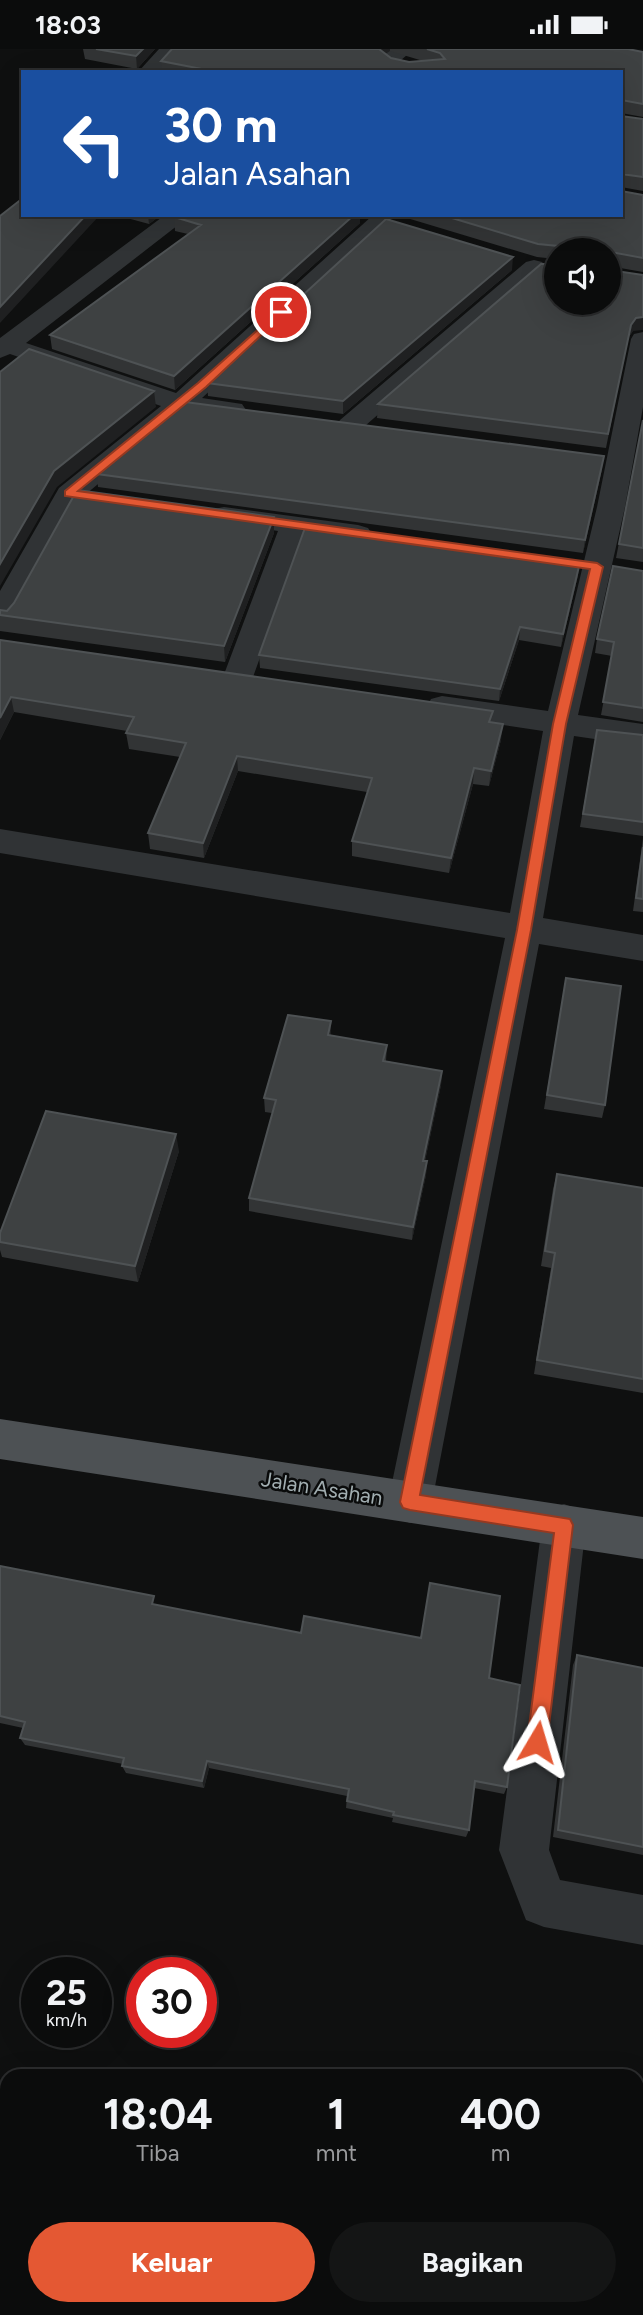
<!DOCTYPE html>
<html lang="id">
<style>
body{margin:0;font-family:Figtree,sans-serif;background:#141515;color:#f1f3f6;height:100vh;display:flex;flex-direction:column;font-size:26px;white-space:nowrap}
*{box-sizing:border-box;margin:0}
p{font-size:23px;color:#9a9b9d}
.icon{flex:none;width:38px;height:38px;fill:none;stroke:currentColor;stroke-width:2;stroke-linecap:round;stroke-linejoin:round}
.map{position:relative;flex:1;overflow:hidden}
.details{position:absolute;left:0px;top:2020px;width:644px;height:247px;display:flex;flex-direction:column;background:#0b0c0c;border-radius:21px 21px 0 0;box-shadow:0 7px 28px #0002,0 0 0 2px #2b2c2d}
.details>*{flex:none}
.guide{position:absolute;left:21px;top:21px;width:602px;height:147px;border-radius:0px;box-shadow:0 7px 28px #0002,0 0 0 2px #2b2c2d;background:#1a4fa0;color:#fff;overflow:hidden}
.tools{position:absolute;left:544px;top:189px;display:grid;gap:14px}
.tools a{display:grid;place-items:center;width:77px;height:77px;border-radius:50%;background:#0b0c0c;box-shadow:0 7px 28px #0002,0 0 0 2px #2b2c2d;font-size:35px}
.speed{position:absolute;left:21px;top:1908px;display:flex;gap:14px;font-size:35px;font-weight:700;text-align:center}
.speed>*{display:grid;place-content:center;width:91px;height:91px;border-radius:50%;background:#0b0c0c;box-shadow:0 7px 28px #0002,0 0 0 2px #2b2c2d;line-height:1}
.speed small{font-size:18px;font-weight:400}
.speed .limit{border:10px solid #d22;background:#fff;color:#111}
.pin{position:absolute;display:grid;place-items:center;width:60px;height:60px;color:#fff;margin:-30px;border:4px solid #fff;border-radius:50%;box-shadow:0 2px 7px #0007}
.me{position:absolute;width:77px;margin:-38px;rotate:7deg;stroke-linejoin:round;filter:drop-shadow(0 0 5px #0008)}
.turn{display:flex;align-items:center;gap:24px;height:147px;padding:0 28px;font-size:32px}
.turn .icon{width:91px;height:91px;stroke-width:2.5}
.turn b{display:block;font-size:49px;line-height:60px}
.eta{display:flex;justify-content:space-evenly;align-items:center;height:119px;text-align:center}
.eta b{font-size:42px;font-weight:700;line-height:49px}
.cta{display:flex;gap:14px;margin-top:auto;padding:14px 28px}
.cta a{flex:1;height:80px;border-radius:42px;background:#e45833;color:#fff;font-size:28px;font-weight:700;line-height:80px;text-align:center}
.cta a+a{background:#141515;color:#f1f3f6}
.status{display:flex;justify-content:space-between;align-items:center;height:49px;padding:0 35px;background:#0b0c0c;direction:ltr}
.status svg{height:19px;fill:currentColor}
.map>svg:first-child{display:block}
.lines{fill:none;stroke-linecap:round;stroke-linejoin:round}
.minor{fill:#303335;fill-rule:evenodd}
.primary{fill:#4d5154;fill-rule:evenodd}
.wall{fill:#323435;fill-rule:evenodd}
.shaded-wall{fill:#1f2021}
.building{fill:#3e4142;stroke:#4e5254;stroke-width:2}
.route{fill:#e45833;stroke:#943921;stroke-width:2}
.labels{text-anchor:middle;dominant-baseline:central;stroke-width:5;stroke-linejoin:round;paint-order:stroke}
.street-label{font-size:21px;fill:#a1adb0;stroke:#0a0b0b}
</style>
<div class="status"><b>18:03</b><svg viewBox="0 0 49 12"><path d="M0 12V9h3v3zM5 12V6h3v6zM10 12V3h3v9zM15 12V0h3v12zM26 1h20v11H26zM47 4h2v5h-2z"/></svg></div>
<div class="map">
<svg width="643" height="2266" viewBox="0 0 643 2266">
<rect width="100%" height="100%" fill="#0f1010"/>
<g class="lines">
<!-- minor -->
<path class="minor" d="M159,0H181L160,23H138Z
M391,0H414L387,23H364Z
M165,166H191L26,294L176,344L372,167H388L392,172L202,349L242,355L246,361L242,367L233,369L185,363L80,450L15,568L10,575L0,577V542L59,439L161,357L10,305L0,309V289Z
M534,211L542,213L546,218L542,223L358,383H340L336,377L340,371L526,213Z
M643,283V358L625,458L578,666L643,675V697L574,687L543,869L643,886V912L539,895L432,1453L425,1468L410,1474L395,1468L388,1453L505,889L0,804V780L510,864L543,682L442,667L431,664L427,657L431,650L442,647L548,662L597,458L631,290L634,285Z
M224,458L358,476L368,479L372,485L368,491L358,494L304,486L253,628L249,635L238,638L227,635L223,628L278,482L214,472L210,466L214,460Z
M564,1455L580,1461L586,1476L549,1801L560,1831L643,1846V1896L544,1878L526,1871L499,1801L542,1476L548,1461Z"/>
<!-- primary -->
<path class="primary" d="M0,1370L643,1468V1510L0,1410Z"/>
</g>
<!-- wall -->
<path class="wall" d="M83,0H155L137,20L85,10Z
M172,0H628L643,3V68L621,64V23H162L161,12ZM390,2L423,12L409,13L391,9L386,5Z
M621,67L643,70V142L621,138Z
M643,146V223L609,217V201H556V213V210L537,208L397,166H621Z
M116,166H161L149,175Z
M174,168L360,174L175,341L52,300L50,286L188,185L175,182Z
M512,221L343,365L208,347L207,334Z
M633,282L628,289L606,399L377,369L378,355Z
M643,371V513L616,509Z
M602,420L583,504L98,438L97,425Z
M274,468V484L225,613L0,582V561L7,562Z
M643,522V673L601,666L612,607L595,604L597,590Z
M578,526L561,598L519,591L499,652L260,619L259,606Z
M0,591L493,662L491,673L501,691L489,737L473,735L449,824L352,807V792L367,743L238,722L204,809L150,800L148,784L180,708L129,700L126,684L127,682L14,663L0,691Z
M597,681L643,686V787L580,778Z
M643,789V863L633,862Z
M566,929L605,1056L602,1069L544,1060Z
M331,987L387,996L386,1012L442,1022L441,1036L425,1112H427L426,1126L412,1191L249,1162V1149L272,1064L265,1063L264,1049Z
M179,1102L138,1233L2,1208L0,1201V1184Z
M557,1125L643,1139V1344L534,1325L551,1219L541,1217L553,1140Z
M0,1517L156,1556L489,1629L507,1738L504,1745L474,1739L469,1781L466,1788L392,1773L393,1769L346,1759L347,1747L209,1719L204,1739L126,1724L122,1717L123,1715L25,1696L20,1689L23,1679L0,1674Z
M577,1606L643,1619V1806L553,1788L573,1616Z"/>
<!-- shaded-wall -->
<path class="shaded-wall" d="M143,0H155L137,20L136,7Z
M377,0H390V2L376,11Z
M86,166H100L0,274V258Z
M148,166H161L149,175Z
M354,166H360V174L175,341L174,327Z
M513,208L512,221L343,365V352Z
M643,268V281L633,282L628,289L606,399L631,276L636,269Z
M154,342L156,358L57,438L0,537V515L54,422Z
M604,407L602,420L583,504L585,491Z
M274,468V484L225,613L224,597Z
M580,513L578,526L561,598L563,585Z
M520,578L519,591L499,652L500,640Z
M11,648L14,663L0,691V669Z
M503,675L501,691L489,737L491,722Z
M237,707L238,722L204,809L203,794Z
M474,719L473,735L449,824L451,809Z
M331,972V987L328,986Z
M442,1022L441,1036L422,1125L423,1112Z
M176,1085L179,1102L138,1233L135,1217Z
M427,1112L426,1126L412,1191L413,1178Z
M207,1712L209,1719L204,1739L202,1732Z"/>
<!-- building -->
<path class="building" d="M96,0H143L136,7Z
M172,0H379L391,9L409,13L445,10L440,4L427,0H628L643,3V55L621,51V23H198L202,20L161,12Z
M621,67L643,70V128L621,125V128Z
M621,142L643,146V209L611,203L609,205V201H558V197L538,195L442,166H621Z
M23,149V166H86L0,258V167Z
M177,166H354L174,327L50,286L201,176L174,168Z
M386,170L513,208L343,352L207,334Z
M541,215H556V254H609V220V221L643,226V268L636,269L631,276L608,385L378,355Z
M29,300L154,342L54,422L0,515V323Z
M185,353L604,407L585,491L97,425Z
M643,371V499L619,495Z
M77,441L274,468L224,597L0,566V561L7,562L14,554Z
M306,476L580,513L563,585L520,578L500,640L259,606Z
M613,517L643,522V659L603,653L614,593L597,590Z
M0,591L493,662L489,673L503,675L491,722L474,719L451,809L352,792L372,729L237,707L203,794L148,784L186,694L126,684L134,668L11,648L0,669Z
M597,681L643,686V773L583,765Z
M643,798V850L636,849Z
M566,929L621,937L605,1056L547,1046Z
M288,966L331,972L328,986L387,996L383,1012L442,1022L423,1112H427L413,1178L249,1149L276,1051L264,1049Z
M46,1062L176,1085L135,1217L0,1193V1184Z
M557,1125L643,1139V1330L537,1311L555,1204L545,1202Z
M0,1517L154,1547L152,1555L301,1584L304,1567L421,1589L430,1534L500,1547L489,1629L520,1636L507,1738L475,1732L469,1781L393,1766L394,1763L347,1752L349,1740L207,1712L202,1732L122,1717L124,1709L20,1689L25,1673L0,1667Z
M577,1606L643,1619V1798L558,1781Z"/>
<!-- route -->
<path class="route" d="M281,260L284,265L206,338L78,442L597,514L603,518L566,675L531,881L420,1446L570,1470L573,1476L547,1693L544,1700L537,1703L530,1700L527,1693L554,1484L410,1461L403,1459L400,1453L517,881L553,675L590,520L65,447V442L198,334Z"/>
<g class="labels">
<!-- street labels -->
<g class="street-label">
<text transform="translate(322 1439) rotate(9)">Jalan Asahan</text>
</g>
</g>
</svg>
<div class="tools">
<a><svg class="icon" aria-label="sound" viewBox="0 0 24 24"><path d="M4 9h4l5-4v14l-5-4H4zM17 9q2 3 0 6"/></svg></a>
</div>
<div class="speed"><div>25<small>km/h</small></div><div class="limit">30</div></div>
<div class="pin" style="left:281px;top:263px;background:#d93025"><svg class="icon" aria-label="arrive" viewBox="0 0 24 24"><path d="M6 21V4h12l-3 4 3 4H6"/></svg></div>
<svg class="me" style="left:537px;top:1693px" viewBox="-20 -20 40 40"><path d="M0-17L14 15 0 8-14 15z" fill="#e45833" stroke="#fff" stroke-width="4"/></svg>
<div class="guide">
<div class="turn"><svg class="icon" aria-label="left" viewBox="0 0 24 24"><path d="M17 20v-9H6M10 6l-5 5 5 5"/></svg><div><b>30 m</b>Jalan Asahan</div></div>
</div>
<section class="details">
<div class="eta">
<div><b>18:04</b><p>Tiba</p></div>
<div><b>1</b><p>mnt</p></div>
<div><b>400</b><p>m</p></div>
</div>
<div class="cta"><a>Keluar</a><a>Bagikan</a></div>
</section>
</div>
